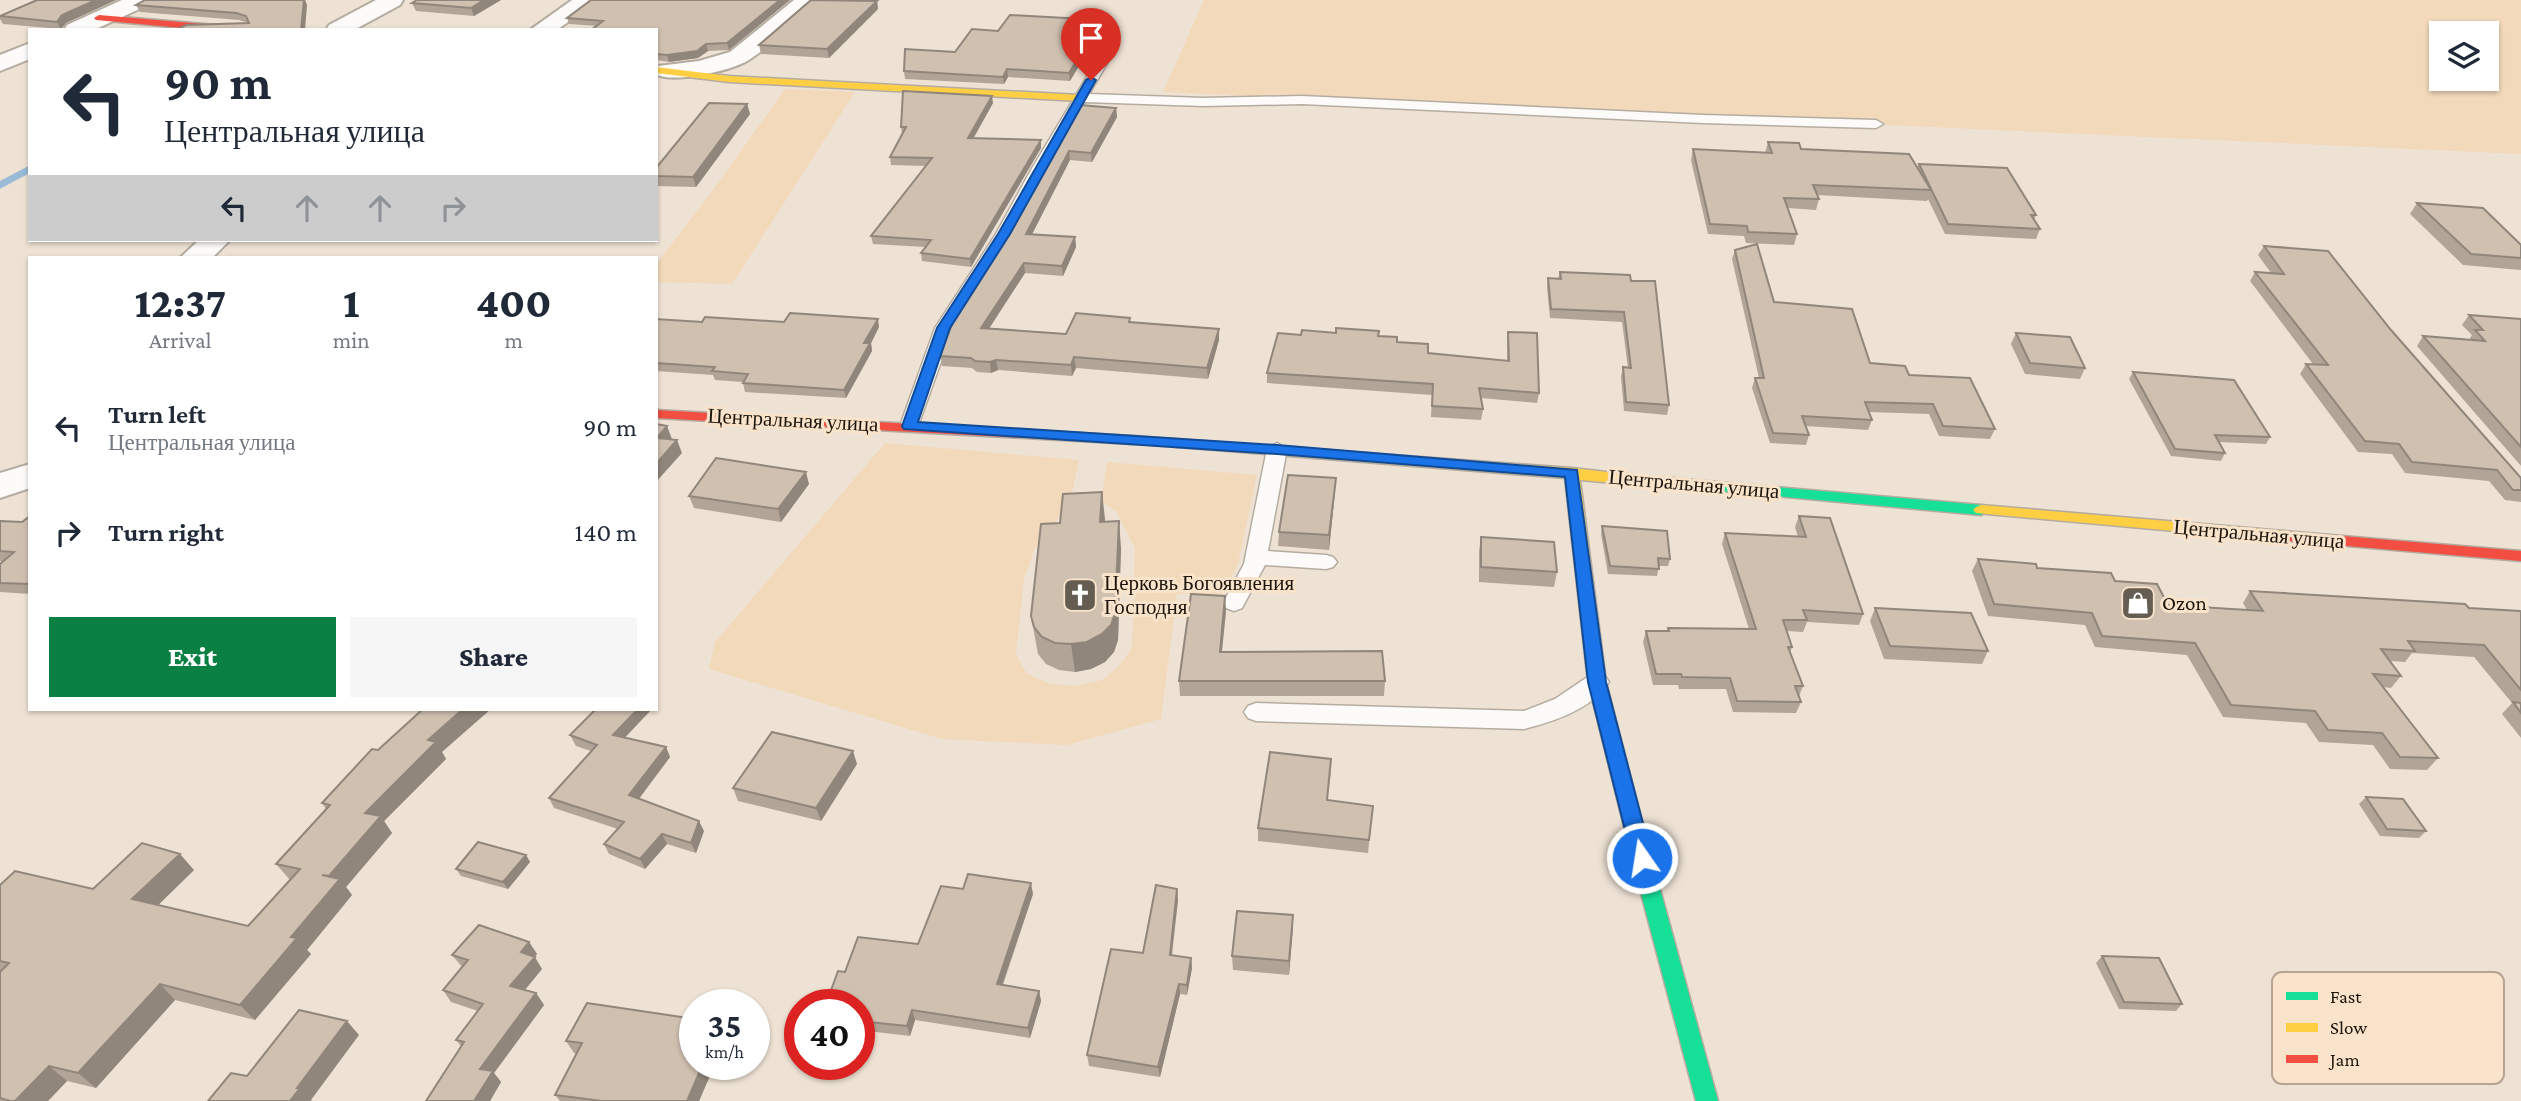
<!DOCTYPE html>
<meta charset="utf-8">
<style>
body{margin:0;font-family:"Crimson Pro",serif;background:#f6f6f7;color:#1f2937;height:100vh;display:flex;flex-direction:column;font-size:26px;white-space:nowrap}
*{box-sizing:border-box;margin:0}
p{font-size:23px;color:#747a83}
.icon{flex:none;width:38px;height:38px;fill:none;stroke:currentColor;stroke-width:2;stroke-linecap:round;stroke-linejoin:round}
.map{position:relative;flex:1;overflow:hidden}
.sheet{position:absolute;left:28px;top:256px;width:630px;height:455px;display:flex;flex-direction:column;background:#fff;border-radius:0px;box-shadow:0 2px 5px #0004}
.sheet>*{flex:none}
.banner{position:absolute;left:28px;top:28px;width:630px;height:214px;border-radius:0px;box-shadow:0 2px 5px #0004;background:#fff;color:#1f2937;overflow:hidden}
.buttons{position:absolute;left:2429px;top:21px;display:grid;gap:14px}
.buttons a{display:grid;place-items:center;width:70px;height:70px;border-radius:0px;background:#fff;box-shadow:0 2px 5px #0004;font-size:35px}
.speed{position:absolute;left:679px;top:989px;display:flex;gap:14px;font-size:35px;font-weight:700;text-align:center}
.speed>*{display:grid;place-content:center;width:91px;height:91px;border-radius:50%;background:#fff;box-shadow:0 2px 5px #0004;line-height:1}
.speed small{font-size:18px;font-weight:400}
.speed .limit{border:10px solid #d22;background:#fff;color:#111}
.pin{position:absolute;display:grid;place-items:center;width:60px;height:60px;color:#fff;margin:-72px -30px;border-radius:50% 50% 50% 0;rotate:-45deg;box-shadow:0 0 7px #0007}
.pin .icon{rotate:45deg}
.me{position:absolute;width:77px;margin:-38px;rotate:347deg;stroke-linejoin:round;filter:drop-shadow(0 0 5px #0008)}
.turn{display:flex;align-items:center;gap:24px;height:147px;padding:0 21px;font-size:32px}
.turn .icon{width:91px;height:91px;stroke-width:2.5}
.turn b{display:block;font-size:49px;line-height:60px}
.lanes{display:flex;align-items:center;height:66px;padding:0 21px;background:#0003;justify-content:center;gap:35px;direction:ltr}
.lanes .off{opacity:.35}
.eta{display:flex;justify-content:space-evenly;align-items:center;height:119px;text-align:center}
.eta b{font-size:42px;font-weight:800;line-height:49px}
.primary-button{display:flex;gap:14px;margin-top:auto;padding:14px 21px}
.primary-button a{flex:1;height:80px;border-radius:0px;background:#0b8043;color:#fff;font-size:28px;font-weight:800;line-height:80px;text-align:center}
.primary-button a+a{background:#f6f6f7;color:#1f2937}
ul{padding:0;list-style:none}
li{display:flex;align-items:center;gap:21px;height:105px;padding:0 21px}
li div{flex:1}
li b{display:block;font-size:26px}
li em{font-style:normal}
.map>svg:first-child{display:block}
.green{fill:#f2d9ba;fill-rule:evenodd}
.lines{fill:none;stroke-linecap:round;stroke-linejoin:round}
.stream{stroke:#99bbd8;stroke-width:7}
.lane-casing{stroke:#b5aca1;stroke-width:3}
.street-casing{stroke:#b5aca1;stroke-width:4}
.fast-casing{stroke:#b5aca1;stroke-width:3}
.slow-casing{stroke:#b5aca1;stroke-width:3}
.jam-casing{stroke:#b5aca1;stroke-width:3}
.lane{fill:#fcfbf9;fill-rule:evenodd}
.street{fill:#fcfbf9;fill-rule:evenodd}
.fast{fill:#16e098;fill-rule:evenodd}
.slow{fill:#ffcf43;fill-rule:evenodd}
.jam{fill:#f24e42;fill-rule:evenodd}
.wall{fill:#b2a597}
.shaded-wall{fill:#91867b}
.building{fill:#cfc0b0;stroke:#91867b;stroke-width:2}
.route{fill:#1a73e8;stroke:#114b97;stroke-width:2}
.labels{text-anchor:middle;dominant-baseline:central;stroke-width:6;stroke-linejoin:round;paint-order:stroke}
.street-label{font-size:21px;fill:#1c150c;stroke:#f9e3ca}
.poi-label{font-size:21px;fill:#1c150c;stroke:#f9e3ca;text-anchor:start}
.key{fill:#f9e3ca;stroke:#b7a591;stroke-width:2}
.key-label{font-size:19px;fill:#1c150c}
</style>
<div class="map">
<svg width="2521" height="1101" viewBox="0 0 2521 1101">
<rect width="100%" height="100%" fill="#eee2d4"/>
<!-- green -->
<path class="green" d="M1204,0H2521V154L1163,92ZM2441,33H2487V79H2441Z
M785,89L855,92L732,284L656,282V264L714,189Z
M885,443L1079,460L1070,502L1035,548L1024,579L1016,654L1027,674L1051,684L1076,686L1102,680L1118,667L1132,648L1135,548L1116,511L1101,501L1107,462L1257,475L1238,564L1223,594H1177L1161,719L1067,745L942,739L709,669L715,642Z"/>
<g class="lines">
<!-- stream -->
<path class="stream" d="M0,185L30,169"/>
<!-- lane casing -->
<g class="lane-casing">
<path id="lane" d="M1112,41L1118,45L1089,94L1203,98L1302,96L1703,115L1876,120L1883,124L1876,128L1703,123L1302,104L1203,106L1085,102L1012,234L953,328L918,426L916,430H902L900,426L935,328L996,234L1031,170L1106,45Z
M1277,443L1287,449L1268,551L1326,555L1333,557L1337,562L1333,567L1326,569L1265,565L1242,608L1234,611L1226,608L1223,603L1244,564L1267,449Z
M1597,673L1605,676L1609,682C1593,709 1552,722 1524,729L1256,721L1248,718L1244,712L1248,706L1256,703L1524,711L1555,699L1589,676Z"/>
</g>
<!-- street casing -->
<g class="street-casing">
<path id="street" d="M122,0H151L148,5L94,30H64L67,25Z
M376,0H403L400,5L354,30H326L329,25Z
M572,0H598L557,30H530Z
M794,0H818C809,13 761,53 747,61C730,71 672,84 656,74L658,66L699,61L730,52Z
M30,43V59L0,71V55Z
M199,240H230L213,257H181Z
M30,464V488L0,498V473Z"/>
</g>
<!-- fast casing -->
<g class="fast-casing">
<path id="fast" d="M1672,478L1981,505L1989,510L1981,515L1667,486L1665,483Z
M1644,859L1651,861L1654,867L1718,1101H1696L1634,867L1637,861Z"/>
</g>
<!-- slow casing -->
<g class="slow-casing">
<path id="slow" d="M656,67L729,76L1080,95L1085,98L1080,101L729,82L656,73Z
M1133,436L1572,468L1677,480L1679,483L1672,488L1580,480L1606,682L1654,867L1651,873L1644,875L1637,873L1634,867L1588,682L1565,478L1128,443L1126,440Z
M1981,505L2284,531L2292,536L2284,541L1976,513L1973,510L1976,507Z"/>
</g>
<!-- jam casing -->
<g class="jam-casing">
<path id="jam" d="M99,15L239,27L243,30H204L96,20L94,18Z
M656,410L1133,436L1140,440L1133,444L656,418Z
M2284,531L2521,551V561L2278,540L2276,536L2278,532Z"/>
</g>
<!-- lane -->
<use href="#lane" class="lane"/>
<!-- street -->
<use href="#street" class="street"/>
<!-- fast -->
<use href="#fast" class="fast"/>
<!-- slow -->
<use href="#slow" class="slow"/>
<!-- jam -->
<use href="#jam" class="jam"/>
</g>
<!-- wall -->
<path class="wall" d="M37,0H116L66,23L61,29L3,24L0,19V16Z
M145,0H305L307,5L248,23L239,20L140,12L136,5Z
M501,0L474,16L416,11L412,3Z
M790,0L729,50L708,51L698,58L669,62L656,60V30L569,24L567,18Z
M877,1L878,9L829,58L761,54L759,45Z
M1102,27L1070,81L1008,77L1004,84L905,79L904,71L955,52L998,31Z
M993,103L973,139L1041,148L971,267L922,261L921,253L925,247L873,244L871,236L926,166L891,165L890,157L902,134L901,127Z
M747,104L750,114L696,187L656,186V168Z
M1080,105L1116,108L1117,117L1092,162L1070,160L1032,234L1075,237L1076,247L1063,276L1025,273L989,328L1066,334L1130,318V322L1219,329V340L1208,379L1076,368L1072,376L998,370L991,373L977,372L972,368L942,366L940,356Z
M1768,142L1801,149L1917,168L1919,164L2036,215L2034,220L2040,229L2036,239L1945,234L1928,199L1927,201L1817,195L1819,199L1816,210L1788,208L1797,234L1794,245L1746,243L1744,236L1708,234L1691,160L1693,149L1765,153Z
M2417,203L2521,245V270L2463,265L2410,214Z
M2264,246L2391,330L2521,478V502L2505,500L2489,481L2405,473L2392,454L2358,452L2300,374L2306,364H2313L2250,281L2255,272L2271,273L2258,255Z
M1735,250L1774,302L1870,363L1909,375L1995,429L1990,439L1939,436L1929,414L1869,412L1872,420L1868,430L1806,426L1809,435L1806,445L1770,443L1752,388L1755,378H1759L1732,259Z
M1560,272L1631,281L1669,405L1667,415L1624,411L1621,377L1623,367L1628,368L1622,322L1550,318L1547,287L1548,278H1558Z
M2469,315L2521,319V466L2417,346L2423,336L2469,340L2472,335L2462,325Z
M656,319L702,322L879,327L871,343L872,351L846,398L745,392L743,383V382L715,380L713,375L656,371Z
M1508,332L1539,393L1537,403L1481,398L1483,409L1481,420L1431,417L1432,395L1267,383V373L1379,336L1428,353L1507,361V342Z
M2016,333L2085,368L2080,379L2025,374L2011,344Z
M2133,372L2270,437L2266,444L2219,442L2225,453L2221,461L2171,456L2129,379Z
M809,484L781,522L694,508L689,496Z
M1335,492L1329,550L1278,546L1279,532Z
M30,516V594L0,592V564L3,562L0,561V521L22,522Z
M1799,516L1863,614L1859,625L1807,622L1803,632L1787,631L1792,647L1790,653L1803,686L1799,696L1801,702L1796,713L1733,712L1726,689H1679L1678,685H1653L1643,642L1646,631H1667L1668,628L1749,629L1722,544L1725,533L1798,537L1795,527Z
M1105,522L1121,548L1118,640L1114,652L1105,662L1091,669L1075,672L1059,670L1046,664L1038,654L1031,616Z
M1602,526L1670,559L1668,566H1659L1657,576L1608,574L1601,534Z
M1481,537L1557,572L1554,587L1479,582V551Z
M1978,559L2115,581L2168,605L2247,610L2243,603L2250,591L2521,612V738L2502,714L2512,703L2474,657L2412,653L2405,662L2390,661L2401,676L2391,688L2383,687L2438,758L2427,770L2390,769L2373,745L2319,742L2306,723L2223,717L2187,655L2095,647L2085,625L1988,616L1972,571Z
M1875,608L1988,651L1982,664L1884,659L1870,621Z
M1226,611L1222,652L1385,681L1384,696H1180L1179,681Z
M570,735L625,738L666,747L670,757L639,799L704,831L696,853L667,844L645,869L609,854L604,844L618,829L554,808L549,798L591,751L576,746Z
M378,750L442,752L446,759L384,821L392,833L346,887L352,895L307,950L311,954L255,1020L175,1000L96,1088L67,1081L48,1101H0V885L93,889L194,870L158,905L248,926L290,880L276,864L326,809L322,803Z
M857,764L821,821L738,801L733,788Z
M1331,772L1327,801L1373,806L1368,853L1258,841V828Z
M2366,797L2426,831L2419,838L2380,836L2359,804Z
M526,855L530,862L508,889L461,876L456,869Z
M963,889L1033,894L1003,985L1039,991L1041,1001L1030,1038L915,1020L910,1036L859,1030V1004L845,972L918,944Z
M1177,889L1178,900L1172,956L1191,958L1192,968L1187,995L1180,994L1160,1077L1089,1066L1087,1055Z
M1293,915L1289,975L1233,970L1232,956Z
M529,942L537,954L534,957L542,969L525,990L536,993L544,1005L494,1073L501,1082L490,1101H426L461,1046L456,1040L478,1011L451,1002L443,990L462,967L452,955Z
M2102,956L2182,1004L2176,1011L2119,1009L2096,963Z
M2291,972L2353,1023L2346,1030H2313L2284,980Z
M587,1003L695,1064H715L699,1101H560L555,1095L576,1054L574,1053L566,1041Z"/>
<!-- shaded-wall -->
<path class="shaded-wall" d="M96,0H116L66,23L61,29L57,22L62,15Z
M304,0H305L307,5L305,30H301Z
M484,0H501L474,16L471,8Z
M780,0H790L729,50L727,43Z
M877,1L878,9L829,58L827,49Z
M1101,20L1102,27L1070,81L1069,73Z
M706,44L708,51L698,58L669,62L667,55Z
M1007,69L1008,77L1004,84L1003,77Z
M992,96L993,103L969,146L968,138Z
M747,104L750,114L696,187L693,177Z
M1116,108L1117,117L1092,162L1091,153Z
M1041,140V148L971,267L970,259Z
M1069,151L1070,160L1027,244L1026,234Z
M1075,237L1076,247L1063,276L1062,266Z
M1024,263L1025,273L983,338L981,328Z
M878,319L879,327L871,343L872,351L846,398L844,390L864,343Z
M1219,329V340L1208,379L1207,368Z
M1074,357L1076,368L1072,376L1071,365Z
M996,360L998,370L991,373L990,362Z
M667,426L672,439L662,451L657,438Z
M677,440L682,453L656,482V464Z
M806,472L809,484L781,522L778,509Z
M1336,478L1335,492L1329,550V535Z
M1102,492L1105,519L1103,549L1100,522Z
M1119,521L1121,548L1118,640L1114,652L1105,662L1091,669L1075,672L1071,644Z
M1225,596L1226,611L1220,667V652Z
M463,709H491L442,752L446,759L384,821L392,833L346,887L352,895L307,950L311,954L255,1020L240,1005L291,937L329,876L365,813L428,740Z
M638,709H652L618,745L613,735Z
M666,747L670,757L634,805L629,795Z
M853,751L857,764L821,821L816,808Z
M699,821L704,831L696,853L691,843Z
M662,834L667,844L645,869L640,859Z
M180,854L194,870L148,915L132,899Z
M526,855L530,862L508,889L503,882Z
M1031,883L1033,894L999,994L997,984Z
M1177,889L1178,900L1170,966V955Z
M1293,915V929L1289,975V961Z
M529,942L537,954L528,964L521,952Z
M535,957L542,969L518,998L510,986Z
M1191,958L1192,968L1187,995V985Z
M160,984L175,1000L96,1088L78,1073Z
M1179,984L1180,994L1160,1077L1158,1067Z
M1039,991L1041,1001L1030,1038L1028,1028Z
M536,993L544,1005L494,1073L501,1082L490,1101H474L480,1069Z
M912,1010L915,1020L910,1036L907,1026Z
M347,1021L359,1035L311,1100L312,1101H290L297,1088Z
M703,1064H715L699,1101H687Z
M49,1066L67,1081L48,1101H15Z"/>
<!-- building -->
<path class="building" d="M37,0H96L62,15L57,22L0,16Z
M145,0H304L301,30H176L186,25L249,23L246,16L236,13L136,5Z
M417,0H484L471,8L412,3Z
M591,0H780L727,43L706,44L697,51L667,55L656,54V30H591L603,21L567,18Z
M811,0L877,1L827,49L759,45Z
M1010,15L1101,20L1069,73L1007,69L1003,77L904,71L905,49L955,52L972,29L998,31Z
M903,91L992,96L968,138L1041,140L970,259L921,253L931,240L871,236L932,158L890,157L906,127H901Z
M709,103L747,104L693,177L656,176V168Z
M1080,105L1116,108L1091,153L1069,151L1026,234L1075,237L1062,266L1024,263L981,328L1066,334L1076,313L1130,318L1129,322L1219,329L1207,368L1074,357L1071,365L996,360L990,362L975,361L971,358L940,356L954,319L1013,225Z
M1768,142L1799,143L1801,149L1909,154L1931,190L1813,185L1819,199L1784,198L1797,234L1748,232L1747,226L1710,224L1693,149L1772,153Z
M1919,164L2007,168L2036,215H2031L2040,229L1948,224Z
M2417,203L2483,208L2521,245V258L2471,254Z
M1757,244L1774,302L1852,309L1870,363L1905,366L1909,375L1970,378L1995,429L1943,426L1933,404L1865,402L1872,420L1802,416L1809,435L1773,433L1755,378H1764L1735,250Z
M2264,246L2328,251L2391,330L2521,478V490H2513L2497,470L2412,462L2399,444L2365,441L2306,364L2328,365L2255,272L2284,274Z
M1560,272L1630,275L1631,281H1655L1669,405L1626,402L1623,367L1631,368L1624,312L1551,309L1548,278L1561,279Z
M790,313L878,319L864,343H870L844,390L743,383L748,374L712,371L715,367L656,363V319L702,322L705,317L784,322Z
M2469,315L2521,319V447L2423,336L2485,341L2475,330H2483Z
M1336,328L1379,331L1378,336L1397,337V342L1428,344V353L1509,361L1508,332L1537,333L1539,393L1479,388L1483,409L1432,406L1433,384L1267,373L1278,333L1301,335L1302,330L1336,333Z
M2016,333L2070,337L2085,368L2030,363Z
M2133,372L2234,380L2270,437L2215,435L2225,453L2175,449Z
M656,424L667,426L657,438L677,440L656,464Z
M716,458L806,472L778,509L689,496Z
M1288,475L1336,478L1329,535L1279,532Z
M1102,492L1100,522L1119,521L1115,613L1111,625L1102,634L1087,642L1071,644L1055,643L1042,637L1034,627L1031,616L1041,524L1060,523L1063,494Z
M30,516V584L0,583V564L14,552L0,551V521L22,522Z
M1799,516L1830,518L1863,614L1803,610L1807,620H1783L1792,647H1788L1803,686H1795L1801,702L1737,701L1730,678L1682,677L1681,674H1656L1646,631H1669L1668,628L1756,629L1725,533L1806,537Z
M1602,526L1667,531L1670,559L1658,558L1659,569L1610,566Z
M1481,537L1554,542L1557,572L1481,567Z
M1978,559L2036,564L2037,568L2111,573L2115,581L2157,584L2168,605L2263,611L2250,591L2465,604L2469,608L2520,611L2521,612V690L2484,645L2408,641L2415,651L2381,649L2401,676L2373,674L2438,758L2400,757L2382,733L2328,730L2315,711L2231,705L2195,643L2102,636L2092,613L1994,604Z
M1191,594L1225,596L1220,652L1382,651L1385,681H1179Z
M1875,608L1971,613L1988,651L1890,646Z
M2513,702L2521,703V713Z
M423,709H463L428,740L436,742L365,813L381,816L329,876L322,875L340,879L291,937L297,938L240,1005L160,984L78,1073L49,1066L15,1101H10L0,1098V972L9,963L0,961V885L15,871L93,889L142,843L180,854L132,899L248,926L300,869L276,864L330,805L322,803L372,749L378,750Z
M596,709H638L613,735L666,747L629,795L699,821L691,843L662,834L640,859L604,844L624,822L549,798L597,745L570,735Z
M772,732L853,751L816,808L733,788Z
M1270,752L1331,759L1327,800L1373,806L1369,840L1258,828Z
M2366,797L2403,799L2426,831L2387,829Z
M478,842L526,855L503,882L456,869Z
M968,874L1031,883L997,984L1039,991L1028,1028L912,1010L907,1026L859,1021V1004H826L838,971L845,972L858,937L918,944L941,886L963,889Z
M1156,885L1177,889L1170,955L1191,958L1187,985L1179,984L1158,1067L1087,1055L1111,949L1143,953Z
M1237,911L1293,915L1289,961L1232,956Z
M479,925L529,942L521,952L535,957L510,986L536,993L480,1069L493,1071L474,1101H426L464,1042L456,1040L483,1004L443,990L468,960L452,955Z
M2102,956L2159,958L2182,1004L2124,1002Z
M587,1003L695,1019V1064H703L687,1101H602L555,1095L582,1043L566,1041Z
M299,1010L347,1021L297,1088H300L290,1101H208L231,1073L247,1076Z"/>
<!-- route -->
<path class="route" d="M1091,77L1096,80L1010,234L950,328L918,422L1277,445L1577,470L1606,682L1652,858L1649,864L1642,867L1635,864L1632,858L1588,682L1565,477L1277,454L904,429L902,426L937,328L998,234L1086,80Z"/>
<!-- icons -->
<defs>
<g id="church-square" transform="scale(1.75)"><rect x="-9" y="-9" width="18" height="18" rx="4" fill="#665d52" stroke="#f9e3ca"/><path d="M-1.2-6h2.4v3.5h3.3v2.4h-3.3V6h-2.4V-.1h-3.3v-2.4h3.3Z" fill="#fff"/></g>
<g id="shop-square" transform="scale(1.75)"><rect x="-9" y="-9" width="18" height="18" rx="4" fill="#665d52" stroke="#f9e3ca"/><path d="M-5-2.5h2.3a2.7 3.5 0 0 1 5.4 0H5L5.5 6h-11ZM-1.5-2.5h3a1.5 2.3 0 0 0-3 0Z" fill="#fff"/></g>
</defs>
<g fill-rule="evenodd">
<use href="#church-square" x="1080" y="595"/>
<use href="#shop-square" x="2138" y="603"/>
</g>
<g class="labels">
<!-- street labels -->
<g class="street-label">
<text transform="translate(793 420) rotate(3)">Центральная улица</text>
<text transform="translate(1694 484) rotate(5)">Центральная улица</text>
<text transform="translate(2259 534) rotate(5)">Центральная улица</text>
</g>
<!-- poi labels -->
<g class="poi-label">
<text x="1104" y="583">Церковь Богоявления<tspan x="1104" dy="24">Господня</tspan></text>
<text x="2162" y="603">Ozon</text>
</g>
</g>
<!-- legend -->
<rect x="2272" y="972" width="232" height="112" rx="10" class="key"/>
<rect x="2286" y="992" width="32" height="8" fill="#16e098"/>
<rect x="2286" y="1023" width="32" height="9" fill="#ffcf43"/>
<rect x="2286" y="1055" width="32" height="8" fill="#f24e42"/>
<g class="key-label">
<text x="2330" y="1003">Fast</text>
<text x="2330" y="1034">Slow</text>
<text x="2330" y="1066">Jam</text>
</g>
</svg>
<div class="buttons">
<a><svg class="icon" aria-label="layers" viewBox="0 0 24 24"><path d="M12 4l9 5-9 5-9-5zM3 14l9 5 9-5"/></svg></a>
</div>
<div class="speed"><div>35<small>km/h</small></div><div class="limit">40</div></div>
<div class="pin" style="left:1091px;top:80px;background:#d93025"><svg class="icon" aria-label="arrive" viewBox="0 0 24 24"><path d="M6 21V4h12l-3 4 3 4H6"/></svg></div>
<svg class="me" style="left:1642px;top:858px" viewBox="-20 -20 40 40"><circle r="17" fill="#1a73e8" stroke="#fff" stroke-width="3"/><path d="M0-11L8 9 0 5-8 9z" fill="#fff"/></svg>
<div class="banner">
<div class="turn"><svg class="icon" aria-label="left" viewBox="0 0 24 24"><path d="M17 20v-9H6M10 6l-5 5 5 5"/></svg><div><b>90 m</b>Центральная улица</div></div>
<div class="lanes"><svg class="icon" aria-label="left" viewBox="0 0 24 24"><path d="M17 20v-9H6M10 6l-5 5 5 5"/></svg><svg class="icon off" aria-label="ahead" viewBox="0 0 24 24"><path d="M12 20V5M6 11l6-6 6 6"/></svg><svg class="icon off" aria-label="ahead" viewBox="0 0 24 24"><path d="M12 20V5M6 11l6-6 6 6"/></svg><svg class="icon off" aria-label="right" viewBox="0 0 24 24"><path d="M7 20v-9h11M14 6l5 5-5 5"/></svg></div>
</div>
<section class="sheet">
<div class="eta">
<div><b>12:37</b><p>Arrival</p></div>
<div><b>1</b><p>min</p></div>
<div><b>400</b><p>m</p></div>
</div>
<ul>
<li><svg class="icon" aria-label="left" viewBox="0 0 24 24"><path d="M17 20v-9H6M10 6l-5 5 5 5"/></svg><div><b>Turn left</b><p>Центральная улица</p></div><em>90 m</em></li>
<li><svg class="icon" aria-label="right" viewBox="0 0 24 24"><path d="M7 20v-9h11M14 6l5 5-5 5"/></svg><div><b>Turn right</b></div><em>140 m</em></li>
</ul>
<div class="primary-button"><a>Exit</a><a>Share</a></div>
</section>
</div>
